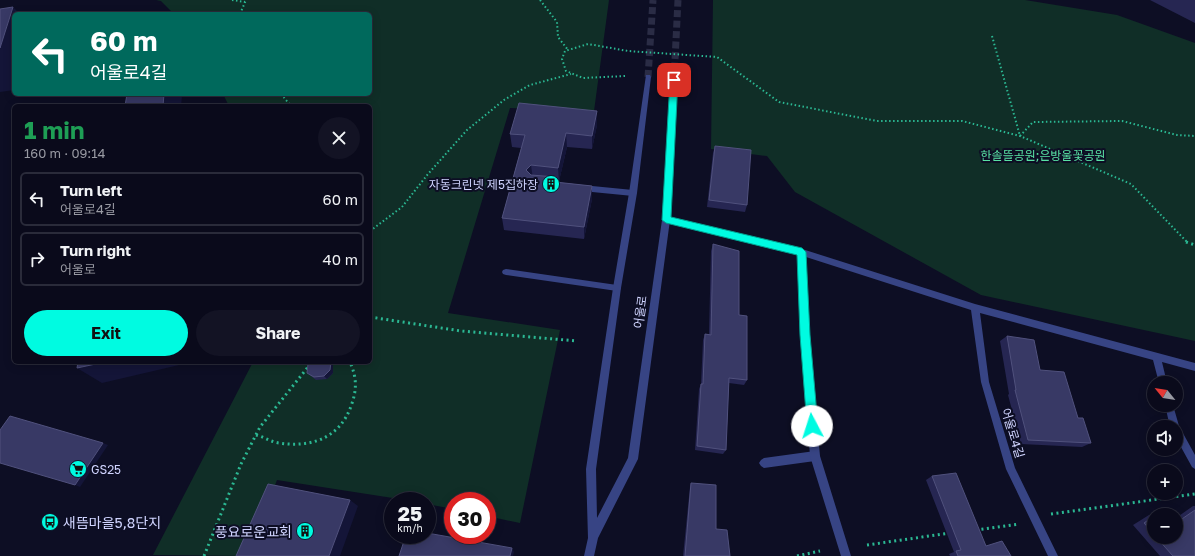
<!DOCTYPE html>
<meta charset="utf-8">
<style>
body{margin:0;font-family:"Golos Text","Noto Sans KR",sans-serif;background:#131324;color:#f1f3f6;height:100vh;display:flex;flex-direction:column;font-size:15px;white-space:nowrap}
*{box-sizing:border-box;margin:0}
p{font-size:13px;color:#999aa3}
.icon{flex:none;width:22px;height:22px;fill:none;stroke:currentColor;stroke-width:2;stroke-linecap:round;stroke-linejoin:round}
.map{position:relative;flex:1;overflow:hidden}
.details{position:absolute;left:12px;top:104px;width:360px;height:260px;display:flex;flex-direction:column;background:#0a0a1b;border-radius:6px;box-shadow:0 2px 10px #0003,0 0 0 1px #2a2b3a}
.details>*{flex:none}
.top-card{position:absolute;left:12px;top:12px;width:360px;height:84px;border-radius:6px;box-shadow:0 2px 10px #0003,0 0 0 1px #2a2b3a;background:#00695c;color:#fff;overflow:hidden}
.needle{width:26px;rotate:300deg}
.tools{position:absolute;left:1147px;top:376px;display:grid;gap:8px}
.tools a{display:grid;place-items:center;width:36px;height:36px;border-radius:50%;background:#0a0a1b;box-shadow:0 2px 10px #0003,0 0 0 1px #2a2b3a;font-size:20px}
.speed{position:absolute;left:384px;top:492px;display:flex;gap:8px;font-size:20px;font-weight:700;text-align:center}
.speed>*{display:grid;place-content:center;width:52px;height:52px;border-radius:50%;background:#0a0a1b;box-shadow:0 2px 10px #0003,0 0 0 1px #2a2b3a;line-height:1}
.speed small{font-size:10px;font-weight:400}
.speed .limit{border:6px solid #d22;background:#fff;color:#111}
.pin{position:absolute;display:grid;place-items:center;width:34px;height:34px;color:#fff;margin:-17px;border-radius:8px;box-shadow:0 2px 6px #0006}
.me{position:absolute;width:44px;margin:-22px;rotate:355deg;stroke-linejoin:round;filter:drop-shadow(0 0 3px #0008)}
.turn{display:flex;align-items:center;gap:14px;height:84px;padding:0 12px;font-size:18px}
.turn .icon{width:52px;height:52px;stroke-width:2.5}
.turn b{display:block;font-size:28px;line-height:34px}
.round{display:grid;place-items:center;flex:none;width:42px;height:42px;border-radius:21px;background:#131324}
.head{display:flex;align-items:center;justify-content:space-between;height:68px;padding:0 12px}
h1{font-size:24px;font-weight:700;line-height:30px;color:#1e9e55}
.action{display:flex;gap:8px;margin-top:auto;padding:8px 12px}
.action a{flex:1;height:46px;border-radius:24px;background:#00fbe1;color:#111;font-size:16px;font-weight:700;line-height:46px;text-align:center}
.action a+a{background:#131324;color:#f1f3f6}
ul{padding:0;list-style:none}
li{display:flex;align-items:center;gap:12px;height:54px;margin:0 8px 6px;padding:0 4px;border:2px solid #2a2b3a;border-radius:6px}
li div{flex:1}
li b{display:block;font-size:15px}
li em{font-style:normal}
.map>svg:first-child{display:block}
.green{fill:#102e27}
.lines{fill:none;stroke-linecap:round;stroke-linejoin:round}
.tertiary-tunnel{stroke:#2a2c45;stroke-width:7;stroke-dasharray:7 3.5;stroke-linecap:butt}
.path-far1{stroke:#2bb893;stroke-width:2;stroke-dasharray:1.5 2.5;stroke-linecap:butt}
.path{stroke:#2bb893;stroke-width:3;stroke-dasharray:2 3.5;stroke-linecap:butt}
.service{fill:#374484;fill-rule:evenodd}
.minor{fill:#374484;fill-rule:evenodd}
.tertiary{fill:#374484;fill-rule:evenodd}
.wall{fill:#262652}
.shaded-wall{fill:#141538}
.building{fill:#383965;stroke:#50517d}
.route{fill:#00fbe1;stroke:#00a392}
.labels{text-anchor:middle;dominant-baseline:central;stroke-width:4;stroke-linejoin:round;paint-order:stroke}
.park-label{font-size:12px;fill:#59e2a4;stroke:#0d0e24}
.poi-label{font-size:12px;fill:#d0d4ff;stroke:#0d0e24;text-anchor:end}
.street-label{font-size:12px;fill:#d0d4ff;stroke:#0d0e24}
.near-poi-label{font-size:14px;fill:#d0d4ff;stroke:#0d0e24;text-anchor:start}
</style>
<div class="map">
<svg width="1195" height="556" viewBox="0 0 1195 556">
<rect width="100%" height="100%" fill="#0d0e24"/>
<!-- green -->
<path class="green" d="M156,0H609L594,111L510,108L448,313L560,330L520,523L487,516V501H453V509L427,504V501H412L277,480L248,556L153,555L253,362H370V206H373L370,205V106H229L223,94H370V14H174L161,1Z
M713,0H1025L1117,15L1195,43V341L981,295L795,192L767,156L711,149Z"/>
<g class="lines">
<!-- tertiary-tunnel -->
<path class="tertiary-tunnel" d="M648,77L653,0
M674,80L678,0"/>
<!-- path-far1 -->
<path class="path-far1" d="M232,0L245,2
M540,0L557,22L558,37L568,50
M240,14L246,0
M992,36L1020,136
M625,76L583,78L566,71L562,59L565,51L588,44L628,51L717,57L779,102L877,121H962L1020,136L1131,184L1188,243
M281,94L291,106
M1020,136L1033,122L1122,121L1177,135L1195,136
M370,231L402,207L428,174L467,130L504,100L530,85L571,74
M370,240V243"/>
<!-- path -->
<path class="path" d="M1186,242L1195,245
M370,317L461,331L577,341
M256,435C264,437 271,442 279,443C311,448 340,438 351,406C357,390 357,378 350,362
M1051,514L1195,494
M976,530L1019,524
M867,545L950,533
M204,556L241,464L260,427L312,362
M797,556L820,551"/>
<!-- service -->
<path class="service" d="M582,185L633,190L637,193L633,196L582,191L578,188Z
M506,269L617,285L620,286L621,288L620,290L617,291L506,275L503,274L502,272L503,270Z
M815,451L818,453L820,456L818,459L815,461L764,468L761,466L759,463L761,460L764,458Z"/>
<!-- minor -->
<path class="minor" d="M666,217L802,249L975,304L1195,363V371L1162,362L1167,383H1159L1153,360L980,313L989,382L1015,468L1058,556H1048L1006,469L981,382L971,310L806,257L809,335L820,456L851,556H841L810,456L801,335L798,254L666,223L662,220Z
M1165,405H1173L1179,426L1195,455V469L1192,467L1176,438V427H1170Z"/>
<!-- tertiary -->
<path class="tertiary" d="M646,75H650L651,77L637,193L621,288L596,469L597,518L628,458L662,220L671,80L674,78L677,80L670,220L638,459L598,538L594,556H584L588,538L586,469L613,288L629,193Z"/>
</g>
<!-- wall -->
<path class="wall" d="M1150,0H1195V23Z
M597,111V125L592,149L567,147L559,181H557V182L592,186V199L584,239L504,230L502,218L521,148L512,147L510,134Z
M715,146L747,205L745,212L707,207L713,153Z
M713,244L739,315L747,380L744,385L729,383L726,450L723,454L695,450L699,389L701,384L703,340L705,334L709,335L711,251Z
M1007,336L1040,370L1078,418L1091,443L1082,447L1021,444L1008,395L1009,394L1000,341Z
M333,364V373L327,379L316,380L307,373Z
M932,476L986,546L1011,556H950L949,554L954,552L926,480Z
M691,483L716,529L730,556H683L690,487Z
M1193,506H1195V556H1160L1133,525L1149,515L1160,512L1163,515H1154V537H1176V518Z"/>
<!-- shaded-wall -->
<path class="shaded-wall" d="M13,7L20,14H14V90L0,92V48Z
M164,94H181L182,96L181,106H163Z
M597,111V125L592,149V136Z
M566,133L567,147L559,181L558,168Z
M531,165L533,179L526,170Z
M592,186V199L584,239V227Z
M105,362H192L102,383L77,368Z
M331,362L333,364V373L327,379L324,376Z
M103,443L108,445L80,487L75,485Z
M350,500L358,506L340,556H329Z
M512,548L514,552L513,556H510Z"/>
<!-- building -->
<path class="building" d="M13,7L0,48V9Z
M127,94H164L163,106H125Z
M519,103L597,111L592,136L566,133L558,168L531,165L526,170L531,175L556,177L555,182L592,186L584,227L502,218L525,135L510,134Z
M715,146L751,150L747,205L709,200Z
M713,244L739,251V315L747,316V380L729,378L726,450L697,446L701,384H703L705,334L711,335Z
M1007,336L1034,340L1040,370L1064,372L1078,418H1083L1091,443L1028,440L1015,390H1016Z
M78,362H105L77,368Z
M310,362H331L330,370L324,376L314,377L307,373L308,364Z
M10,416L103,443L75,485L0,463V430Z
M956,473L986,546L1002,541L1011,556H958L956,551L961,550L932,476Z
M691,483L716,485V529L727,530L730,556H685Z
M268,484L350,500L329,556H236Z
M1195,510V556H1173L1156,537H1176V523Z
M1160,512L1163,515H1155Z
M1154,516V534L1144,523Z
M427,533L512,548L510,556H399L406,535H427Z"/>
<!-- route -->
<path class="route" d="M674,78L678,80L671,217L802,248L806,252L810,335L818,426L816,429L812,431L809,429L807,426L800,335L797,255L666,223L662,220L670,80Z"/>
<!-- icons -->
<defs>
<g id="building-disc" transform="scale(0.9)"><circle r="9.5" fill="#00fbe1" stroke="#0d0e24"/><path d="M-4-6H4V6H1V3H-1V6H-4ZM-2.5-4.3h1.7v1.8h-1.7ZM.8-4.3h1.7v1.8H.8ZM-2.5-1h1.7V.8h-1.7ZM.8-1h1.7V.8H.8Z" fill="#111"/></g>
<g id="supermarket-disc" transform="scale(0.9)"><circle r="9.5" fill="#00fbe1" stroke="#0d0e24"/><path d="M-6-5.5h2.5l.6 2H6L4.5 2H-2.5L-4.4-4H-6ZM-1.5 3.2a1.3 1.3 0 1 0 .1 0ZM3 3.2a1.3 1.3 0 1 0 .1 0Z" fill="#111"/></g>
<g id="bus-disc" transform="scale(0.9)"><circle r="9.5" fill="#00fbe1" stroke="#0d0e24"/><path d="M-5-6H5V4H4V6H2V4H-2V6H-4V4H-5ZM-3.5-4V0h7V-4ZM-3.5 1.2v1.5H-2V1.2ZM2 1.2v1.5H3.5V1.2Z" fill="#111"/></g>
</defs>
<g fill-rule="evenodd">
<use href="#building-disc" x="551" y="184"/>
<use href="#supermarket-disc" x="78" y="469"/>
<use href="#bus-disc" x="50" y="522"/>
<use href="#building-disc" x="305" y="531"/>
</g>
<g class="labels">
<!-- park labels -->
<g class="park-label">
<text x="1043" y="155">한솔뜰공원;은방울꽃공원</text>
</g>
<!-- poi labels -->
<g class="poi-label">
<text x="538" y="184">자동크린넷 제5집하장</text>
<text x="91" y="469" text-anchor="start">GS25</text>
</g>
<!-- street labels -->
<g class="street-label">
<text transform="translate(640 312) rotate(-82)">어울로</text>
<text transform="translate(1013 433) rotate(73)">어울로4길</text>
</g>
<!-- near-poi labels -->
<g class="near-poi-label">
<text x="63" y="522">새뜸마을5,8단지</text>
<text x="292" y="531" text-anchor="end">풍요로운교회</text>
</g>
</g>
</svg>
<div class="tools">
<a><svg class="needle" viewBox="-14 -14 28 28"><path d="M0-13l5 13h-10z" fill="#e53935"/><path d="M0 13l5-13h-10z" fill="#999aa3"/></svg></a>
<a><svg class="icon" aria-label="sound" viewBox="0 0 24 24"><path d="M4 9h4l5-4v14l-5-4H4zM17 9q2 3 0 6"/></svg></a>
<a>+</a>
<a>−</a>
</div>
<div class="speed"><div>25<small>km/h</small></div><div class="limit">30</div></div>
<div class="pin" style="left:674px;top:80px;background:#d93025"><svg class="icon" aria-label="arrive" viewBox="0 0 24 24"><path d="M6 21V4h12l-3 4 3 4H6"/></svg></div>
<svg class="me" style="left:812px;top:426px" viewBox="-20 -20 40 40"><circle r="19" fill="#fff"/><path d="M0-13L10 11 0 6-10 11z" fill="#00fbe1"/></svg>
<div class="top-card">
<div class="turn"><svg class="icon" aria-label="left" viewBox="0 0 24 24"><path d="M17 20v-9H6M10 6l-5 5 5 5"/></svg><div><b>60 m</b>어울로4길</div></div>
</div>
<section class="details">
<div class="head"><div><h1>1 min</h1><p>160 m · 09:14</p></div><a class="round"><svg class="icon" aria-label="close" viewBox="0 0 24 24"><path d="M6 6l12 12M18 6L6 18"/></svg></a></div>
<ul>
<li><svg class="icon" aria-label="left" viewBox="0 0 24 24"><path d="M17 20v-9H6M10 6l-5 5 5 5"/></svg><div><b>Turn left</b><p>어울로4길</p></div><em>60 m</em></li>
<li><svg class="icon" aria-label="right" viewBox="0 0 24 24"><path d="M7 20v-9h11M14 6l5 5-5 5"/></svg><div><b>Turn right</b><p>어울로</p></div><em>40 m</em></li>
</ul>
<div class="action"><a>Exit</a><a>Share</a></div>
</section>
</div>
